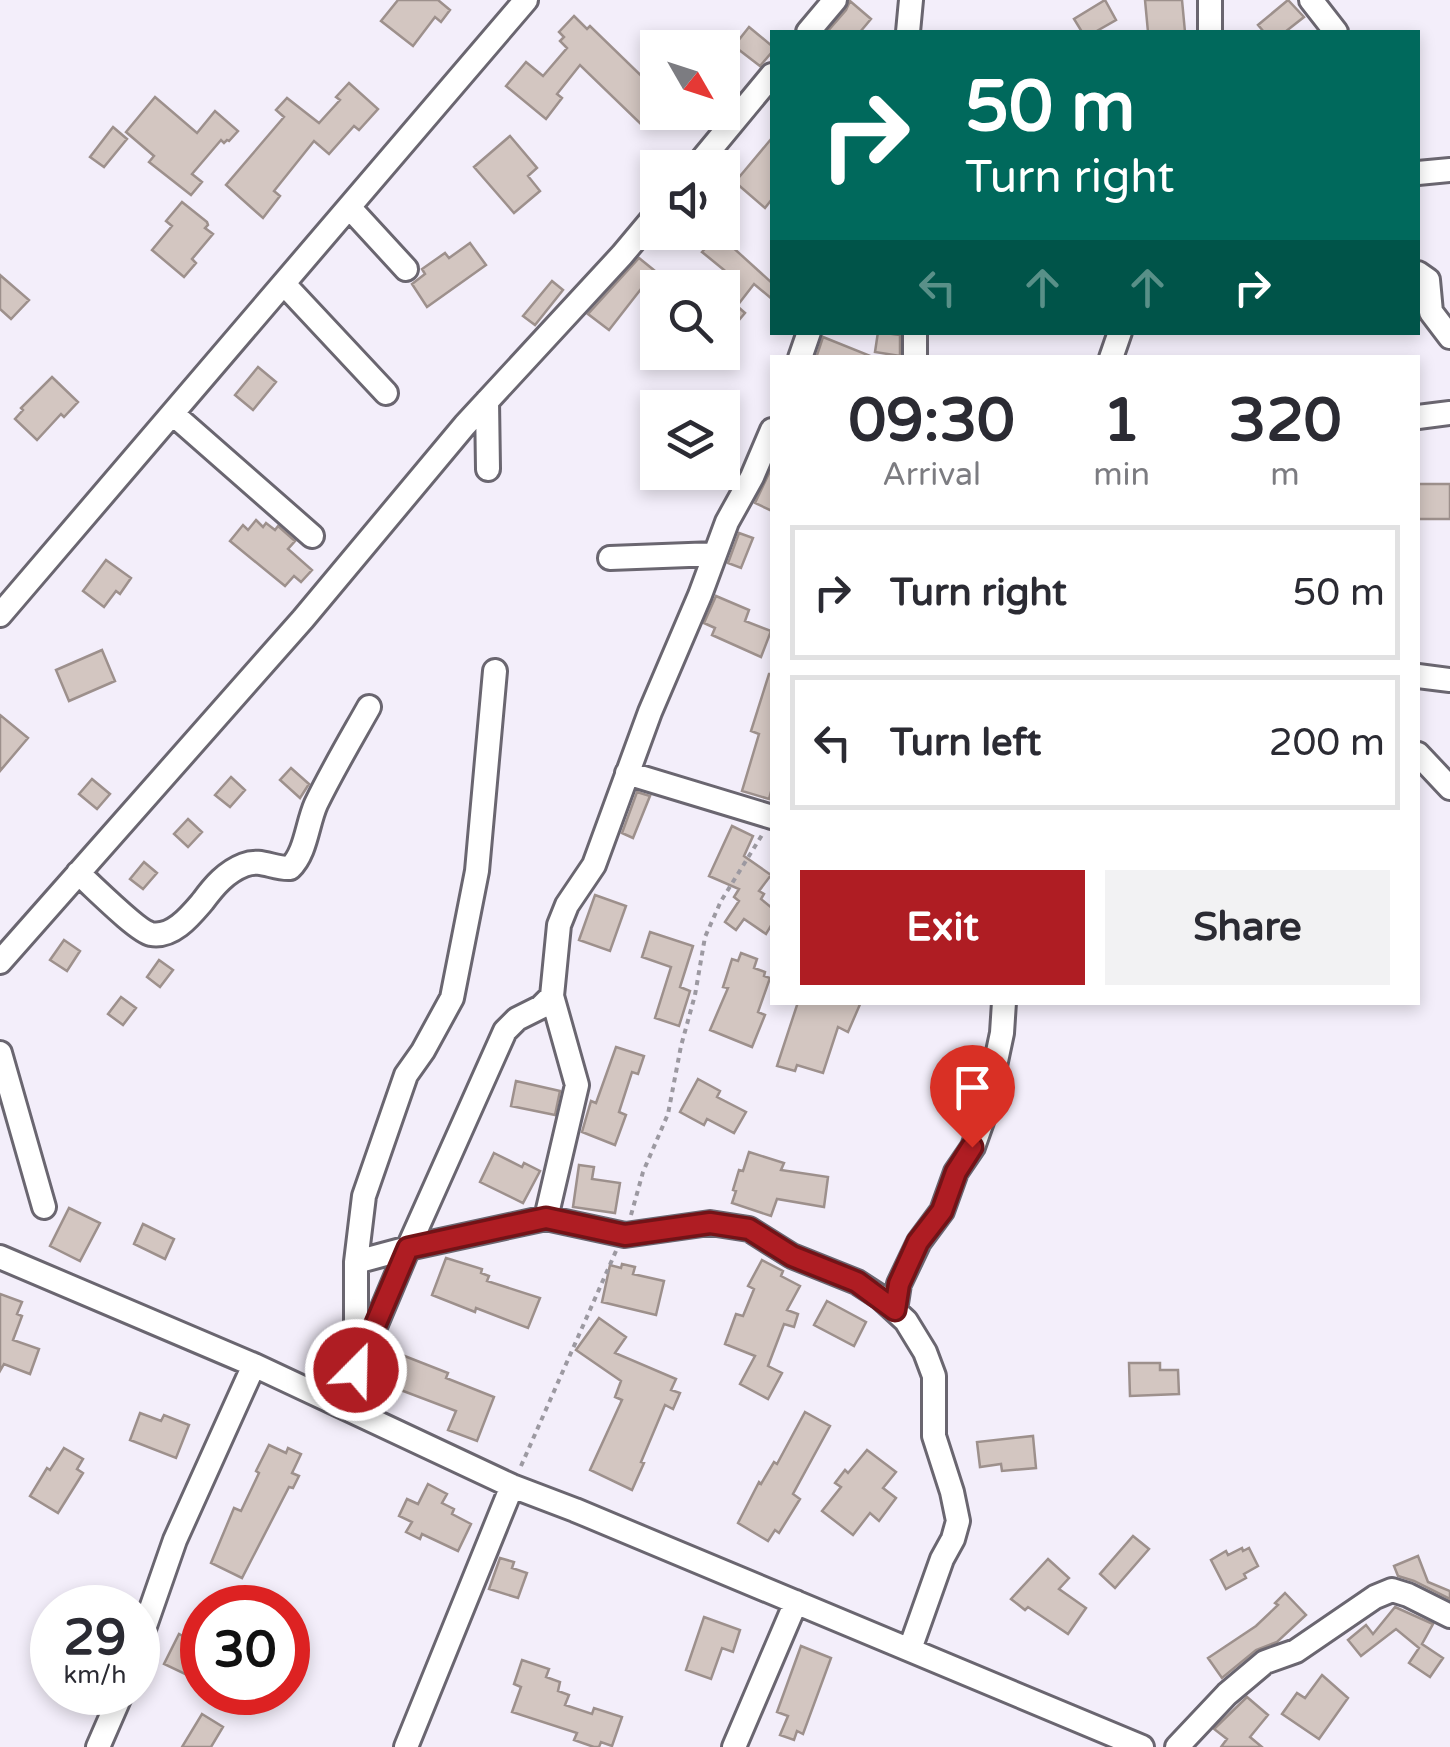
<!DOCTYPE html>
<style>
body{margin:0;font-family:"Varela Round",sans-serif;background:#f2f2f3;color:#2b2b33;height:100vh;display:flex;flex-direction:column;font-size:38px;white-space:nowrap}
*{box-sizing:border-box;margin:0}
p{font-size:32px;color:#7c7c81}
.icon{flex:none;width:55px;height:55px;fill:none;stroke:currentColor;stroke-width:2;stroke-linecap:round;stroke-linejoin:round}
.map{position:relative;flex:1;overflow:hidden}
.side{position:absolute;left:770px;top:355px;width:650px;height:650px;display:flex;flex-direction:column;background:#fff;border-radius:0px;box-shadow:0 5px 15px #0003}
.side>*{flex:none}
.banner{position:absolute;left:770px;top:30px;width:650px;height:305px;border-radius:0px;box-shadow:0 5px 15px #0003;background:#00695c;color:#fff;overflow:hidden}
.needle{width:65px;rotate:129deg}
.buttons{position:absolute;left:640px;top:30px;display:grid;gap:20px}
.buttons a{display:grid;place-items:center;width:100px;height:100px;border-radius:0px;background:#fff;box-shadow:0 5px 15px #0003;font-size:50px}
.speed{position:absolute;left:30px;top:1585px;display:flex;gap:20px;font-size:50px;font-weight:700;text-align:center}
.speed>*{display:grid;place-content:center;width:130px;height:130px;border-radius:50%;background:#fff;box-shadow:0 5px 15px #0003;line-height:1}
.speed small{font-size:25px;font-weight:400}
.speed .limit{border:15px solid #d22;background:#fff;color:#111}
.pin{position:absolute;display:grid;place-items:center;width:85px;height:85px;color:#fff;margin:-102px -42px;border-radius:50% 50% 50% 0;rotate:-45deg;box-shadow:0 0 10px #0007}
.pin .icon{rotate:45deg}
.me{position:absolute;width:110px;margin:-55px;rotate:23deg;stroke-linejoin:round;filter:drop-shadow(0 0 8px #0008)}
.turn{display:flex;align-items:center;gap:35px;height:210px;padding:0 30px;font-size:45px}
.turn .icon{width:130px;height:130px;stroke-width:2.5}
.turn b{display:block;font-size:70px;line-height:85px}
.lanes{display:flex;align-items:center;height:95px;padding:0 30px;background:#0003;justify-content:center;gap:50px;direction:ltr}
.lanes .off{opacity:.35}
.eta{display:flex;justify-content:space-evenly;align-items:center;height:170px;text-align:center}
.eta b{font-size:60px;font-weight:700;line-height:70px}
.action{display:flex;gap:20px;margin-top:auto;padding:20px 30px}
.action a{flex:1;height:115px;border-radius:0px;background:#af1d23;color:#fff;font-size:40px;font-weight:700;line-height:115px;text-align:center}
.action a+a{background:#f2f2f3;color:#2b2b33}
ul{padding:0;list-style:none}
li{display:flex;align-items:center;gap:30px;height:135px;margin:0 20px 15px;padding:0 10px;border:5px solid #e1e1e2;border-radius:0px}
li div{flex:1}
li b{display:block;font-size:38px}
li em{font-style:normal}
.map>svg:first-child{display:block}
.building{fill:#d3c6c1;stroke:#9d908c;stroke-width:2.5}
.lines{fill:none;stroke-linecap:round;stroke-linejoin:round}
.minor-casing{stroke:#6a6670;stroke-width:28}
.path{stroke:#9c99a1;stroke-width:4;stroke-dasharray:5 5;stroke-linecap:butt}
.minor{stroke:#fff;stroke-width:22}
.route-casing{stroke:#721317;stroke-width:25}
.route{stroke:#af1d23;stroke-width:18}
</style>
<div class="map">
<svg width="1450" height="1747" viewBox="0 0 1450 1747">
<rect width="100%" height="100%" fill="#f3eefa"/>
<!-- building -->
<path class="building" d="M398,0H438L450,10L441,22L435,17L413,46L381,21Z
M1105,0L1116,20L1095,32H1082L1074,19Z
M1145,0H1182L1185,32H1148Z
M1288,0L1304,17L1285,32H1264L1258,25Z
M850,1L871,19L860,32H827L846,10Z
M574,16L587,29L590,26L658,92V115L645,128L580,65L557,94L562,98L546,119L506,86L526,62L543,76L567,48L560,41L564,37L559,32Z
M749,27L772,46V52L760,66L734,46Z
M349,83L378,109L359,130L354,126L329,154L314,141L274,191L280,196L263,218L226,185L284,117L276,110L287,98L319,123L340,100L336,97Z
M155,97L197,133L215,111L238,131L229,141L227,140L224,143L221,140L192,174L202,182L191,195L149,162L154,156L126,132Z
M113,127L127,139L104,167L90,157Z
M510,136L537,168L528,176L540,191L514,213L474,167Z
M772,138V199L765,208L735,182Z
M182,202L207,222L208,225L205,228L213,234L192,259L196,263L184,277L152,250L172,226L166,221Z
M718,234L772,283V299L754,284L737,306L745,313L722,340V288H709L724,270L702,252Z
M470,243L486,265L427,307L412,284L425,274L422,269L445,253L449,258Z
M639,258L655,271L609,330L588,314Z
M0,275L29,300L11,319L0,309Z
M552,281L563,290L535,325L523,316Z
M878,332L900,335V356L875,352Z
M823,337L873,357V358H816Z
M258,367L276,382L253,410L235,395Z
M52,377L78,402L64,417L61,414L37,440L15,419L23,410L21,408Z
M772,467V511L755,503Z
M1418,484H1450V519H1418Z
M256,520L263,527L266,523L275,530L278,526L295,541L288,549L312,570L301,582L294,576L285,586L230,541L243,525L248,530Z
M739,533L753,538L741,568L728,563Z
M106,560L131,578L120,594L116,591L104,607L83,591Z
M716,596L749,610L745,621L771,631L761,657L712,635L715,628L704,623Z
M102,650L115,681L69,701L56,670Z
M769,674H772V788L769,799L742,791L759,734L751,731Z
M0,715L28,738L0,771Z
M291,768L309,784L300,798L280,780Z
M231,777L245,790L230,807L215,795Z
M92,779L110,794L97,809L79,794Z
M637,792L650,796L633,838L622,833Z
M188,819L202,832L188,847L174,834Z
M732,826L753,836L744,856L771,875L759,891L764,894L761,899L772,908V924L766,934L744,919L736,930L725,922L739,901L734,897L739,889L709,876Z
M144,862L157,873L143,889L130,879Z
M595,895L626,906L610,951L579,940Z
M650,932L693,946L680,987L690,991L679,1026L655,1018L671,967L642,957Z
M64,940L80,951L67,971L50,960Z
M741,953L757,959L754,968L765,972L764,976L770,978L758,1012L765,1015L752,1047L710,1030L728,988L723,987L732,959L738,961Z
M159,960L173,970L160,987L147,977Z
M121,997L136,1008L123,1025L108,1014Z
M798,1002H861L848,1032L838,1027L823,1073L797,1065L795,1071L777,1066Z
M616,1047L644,1056L638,1074L632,1072L619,1112L626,1115L615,1145L582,1132L591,1101L596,1103Z
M698,1079L720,1091L717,1097L746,1112L734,1133L707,1119L704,1125L680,1112Z
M516,1081L560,1091L555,1115L511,1106Z
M749,1152L784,1163L781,1170L828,1177L824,1207L777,1199L771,1216L732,1203L736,1191L733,1190L739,1170L743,1171Z
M494,1153L522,1167L524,1163L540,1171L523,1203L480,1182Z
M579,1165L594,1167L592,1179L620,1183L615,1213L573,1207Z
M69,1208L100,1223L80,1261L50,1246Z
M143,1224L174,1239L165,1259L134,1244Z
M446,1258L482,1269L481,1273L489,1276L487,1281L540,1298L528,1328L476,1308L475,1312L432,1295Z
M762,1260L783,1271L781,1276L800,1286L787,1310L798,1314L794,1327L784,1324L768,1366L782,1373L768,1399L740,1384L755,1356L725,1344L736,1314L743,1316L754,1289L748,1286Z
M622,1264L635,1267L633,1274L664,1281L656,1315L602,1302L610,1265L621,1268Z
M0,1294L22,1302L17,1314L22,1316L13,1340L39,1349L30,1374L4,1364L0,1371Z
M827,1301L866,1322L854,1346L814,1325Z
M599,1318L626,1337L615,1353L676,1379L671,1390L680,1393L673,1409L665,1405L641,1462L644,1463L632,1490L590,1470L622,1400L615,1397L621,1381L576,1350Z
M402,1355L448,1373L446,1378L494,1397L477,1441L448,1430L456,1411L390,1386Z
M1129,1363H1160V1370H1178L1179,1394L1130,1396Z
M805,1412L830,1426L793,1494L800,1499L779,1533L775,1530L768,1541L738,1523L759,1482L761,1484L774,1462L777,1464Z
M140,1413L161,1421L164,1415L189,1425L176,1458L130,1440Z
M1033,1436L1036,1468L1002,1471L1001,1464L980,1467L977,1442Z
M269,1445L286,1453L288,1448L301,1454L292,1473L299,1476L293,1488L289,1487L242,1578L211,1563L234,1508L241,1511L259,1473L256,1471Z
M64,1448L83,1459L77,1469L83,1473L58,1513L30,1496L47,1468L50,1470Z
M867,1450L896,1472L883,1488L896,1498L879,1521L870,1513L853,1535L822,1511L841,1487L835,1483L845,1470L848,1473Z
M428,1484L447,1494L442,1503L454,1509L452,1514L471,1524L458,1551L422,1534L420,1539L406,1532L412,1522L399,1516L407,1499L418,1504Z
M1133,1536L1149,1549L1115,1588L1100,1574Z
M1242,1548L1243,1551L1249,1548L1258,1566L1244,1574L1246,1578L1226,1589L1211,1560L1226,1551L1228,1555Z
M1418,1556L1428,1582L1450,1591V1599L1414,1581L1398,1576L1394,1566Z
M500,1558L514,1562L512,1568L527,1573L518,1598L489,1589Z
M1048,1559L1069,1578L1059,1589L1086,1608L1068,1634L1028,1607L1025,1610L1011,1599Z
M1285,1593L1306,1615L1277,1642L1256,1650L1222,1678L1208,1658L1256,1626L1278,1605L1275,1603Z
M1395,1607L1433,1624L1422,1644L1443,1658L1430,1677L1409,1663L1419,1648L1396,1629L1361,1656L1348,1640L1366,1625L1373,1634Z
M704,1617L740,1630L733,1652L722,1648L711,1679L686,1670Z
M191,1619L202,1624V1682L164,1664L179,1634L183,1636Z
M801,1646L831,1658L803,1734L797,1731L794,1740L780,1735L788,1716L777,1712Z
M522,1660L549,1669L546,1677L560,1682L558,1691L569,1695L565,1705L592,1714L594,1708L622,1717L612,1746L601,1742L599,1747H594L574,1740L577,1733L512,1712L521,1687L514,1684Z
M1322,1675L1348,1698L1319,1739L1282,1714L1297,1693L1305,1698Z
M1247,1697L1268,1715L1250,1737L1262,1747H1221L1227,1739L1214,1729Z
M202,1714L223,1727L211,1747H182Z"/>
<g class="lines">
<!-- minor casing -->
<g class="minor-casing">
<path id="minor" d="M1210,0V32
M1311,0L1336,32
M808,32L835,0
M908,32L911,0
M695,168L772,75
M1418,173L1450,170
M349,207L406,269
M1418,273L1428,280L1431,312L1450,337
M284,284L386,393
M800,358L809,332
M915,358V332
M1111,358L1120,332
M487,401L488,469
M173,414L312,536
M1418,417L1450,413
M610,558L715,554
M0,615L526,0
M1418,676L1450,680
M1418,754L1450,788
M627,773L772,817
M78,873C92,885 137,931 151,934C173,938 191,915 203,901C214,886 226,872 244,865C261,858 273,869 290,868C306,853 307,824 316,804C332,771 351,739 369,707
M0,962L303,619L465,425L622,255L658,212
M0,1053L44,1207
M546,1218L577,1085L552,996
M0,1257L254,1365L512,1486L575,1510L1142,1747
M356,1262L408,1248L546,1218L625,1235L710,1223L749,1229L792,1256L857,1282L880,1297L906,1321L925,1352L934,1376V1436L952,1492L958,1521L953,1539L942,1559L910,1649
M895,1310L899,1284L919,1242L942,1211L956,1172L973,1147L985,1113L1002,1033L1004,1002
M356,1361V1262L364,1196L406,1075L423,1051L452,998L477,871L495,671
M342,1405L408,1248L505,1031L517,1019L541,1007L552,996L559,925L567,905L594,865L650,712L700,595L727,522L752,477L772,430
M138,1646L175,1540L254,1365
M98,1747L122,1692
M406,1747L512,1486
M734,1747L796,1602
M1177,1747L1227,1694L1265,1662L1296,1651L1375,1597L1392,1590L1408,1595L1450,1616"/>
</g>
<!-- path -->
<path class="path" d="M631,1215L643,1172L668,1114L681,1046L695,995L705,937L721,901L762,835
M521,1466L616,1251"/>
<!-- minor -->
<use href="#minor" class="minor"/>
</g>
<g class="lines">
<!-- route casing -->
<g class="route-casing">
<path id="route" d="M356,1370L408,1248L546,1218L625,1235L710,1223L749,1229L792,1256L857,1282L895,1310L899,1284L918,1242L942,1211L956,1172L972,1147"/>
</g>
<!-- route -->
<use href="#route" class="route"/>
</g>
</svg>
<div class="buttons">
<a><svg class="needle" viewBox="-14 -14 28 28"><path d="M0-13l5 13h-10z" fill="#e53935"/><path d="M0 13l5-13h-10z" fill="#7c7c81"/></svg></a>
<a><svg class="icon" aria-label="sound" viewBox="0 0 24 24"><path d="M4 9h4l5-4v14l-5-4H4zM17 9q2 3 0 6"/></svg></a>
<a><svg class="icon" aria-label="search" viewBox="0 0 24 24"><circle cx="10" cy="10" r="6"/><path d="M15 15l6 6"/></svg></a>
<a><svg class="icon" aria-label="layers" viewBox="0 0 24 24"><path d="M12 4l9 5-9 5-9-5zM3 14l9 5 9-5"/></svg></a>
</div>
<div class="speed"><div>29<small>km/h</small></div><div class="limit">30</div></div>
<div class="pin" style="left:972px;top:1147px;background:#d93025"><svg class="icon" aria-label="arrive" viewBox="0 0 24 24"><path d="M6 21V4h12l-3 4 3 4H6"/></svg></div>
<svg class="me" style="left:356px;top:1370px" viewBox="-20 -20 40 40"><circle r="17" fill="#af1d23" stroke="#fff" stroke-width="3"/><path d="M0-11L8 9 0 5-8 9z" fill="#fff"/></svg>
<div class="banner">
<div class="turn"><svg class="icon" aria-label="right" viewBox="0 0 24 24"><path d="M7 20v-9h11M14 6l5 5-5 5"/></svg><div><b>50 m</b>Turn right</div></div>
<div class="lanes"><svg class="icon off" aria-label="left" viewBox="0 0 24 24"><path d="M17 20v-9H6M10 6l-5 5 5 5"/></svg><svg class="icon off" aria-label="ahead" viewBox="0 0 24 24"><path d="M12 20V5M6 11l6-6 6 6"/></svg><svg class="icon off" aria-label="ahead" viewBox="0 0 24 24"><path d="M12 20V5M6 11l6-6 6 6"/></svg><svg class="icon" aria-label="right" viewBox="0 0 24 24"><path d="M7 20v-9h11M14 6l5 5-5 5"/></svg></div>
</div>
<section class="side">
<div class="eta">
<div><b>09:30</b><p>Arrival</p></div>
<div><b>1</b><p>min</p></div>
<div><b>320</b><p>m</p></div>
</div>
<ul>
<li><svg class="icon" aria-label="right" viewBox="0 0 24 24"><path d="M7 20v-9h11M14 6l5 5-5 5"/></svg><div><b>Turn right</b></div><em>50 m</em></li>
<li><svg class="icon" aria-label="left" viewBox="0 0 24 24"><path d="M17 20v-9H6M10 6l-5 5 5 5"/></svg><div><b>Turn left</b></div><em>200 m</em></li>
</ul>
<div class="action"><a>Exit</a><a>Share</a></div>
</section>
</div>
